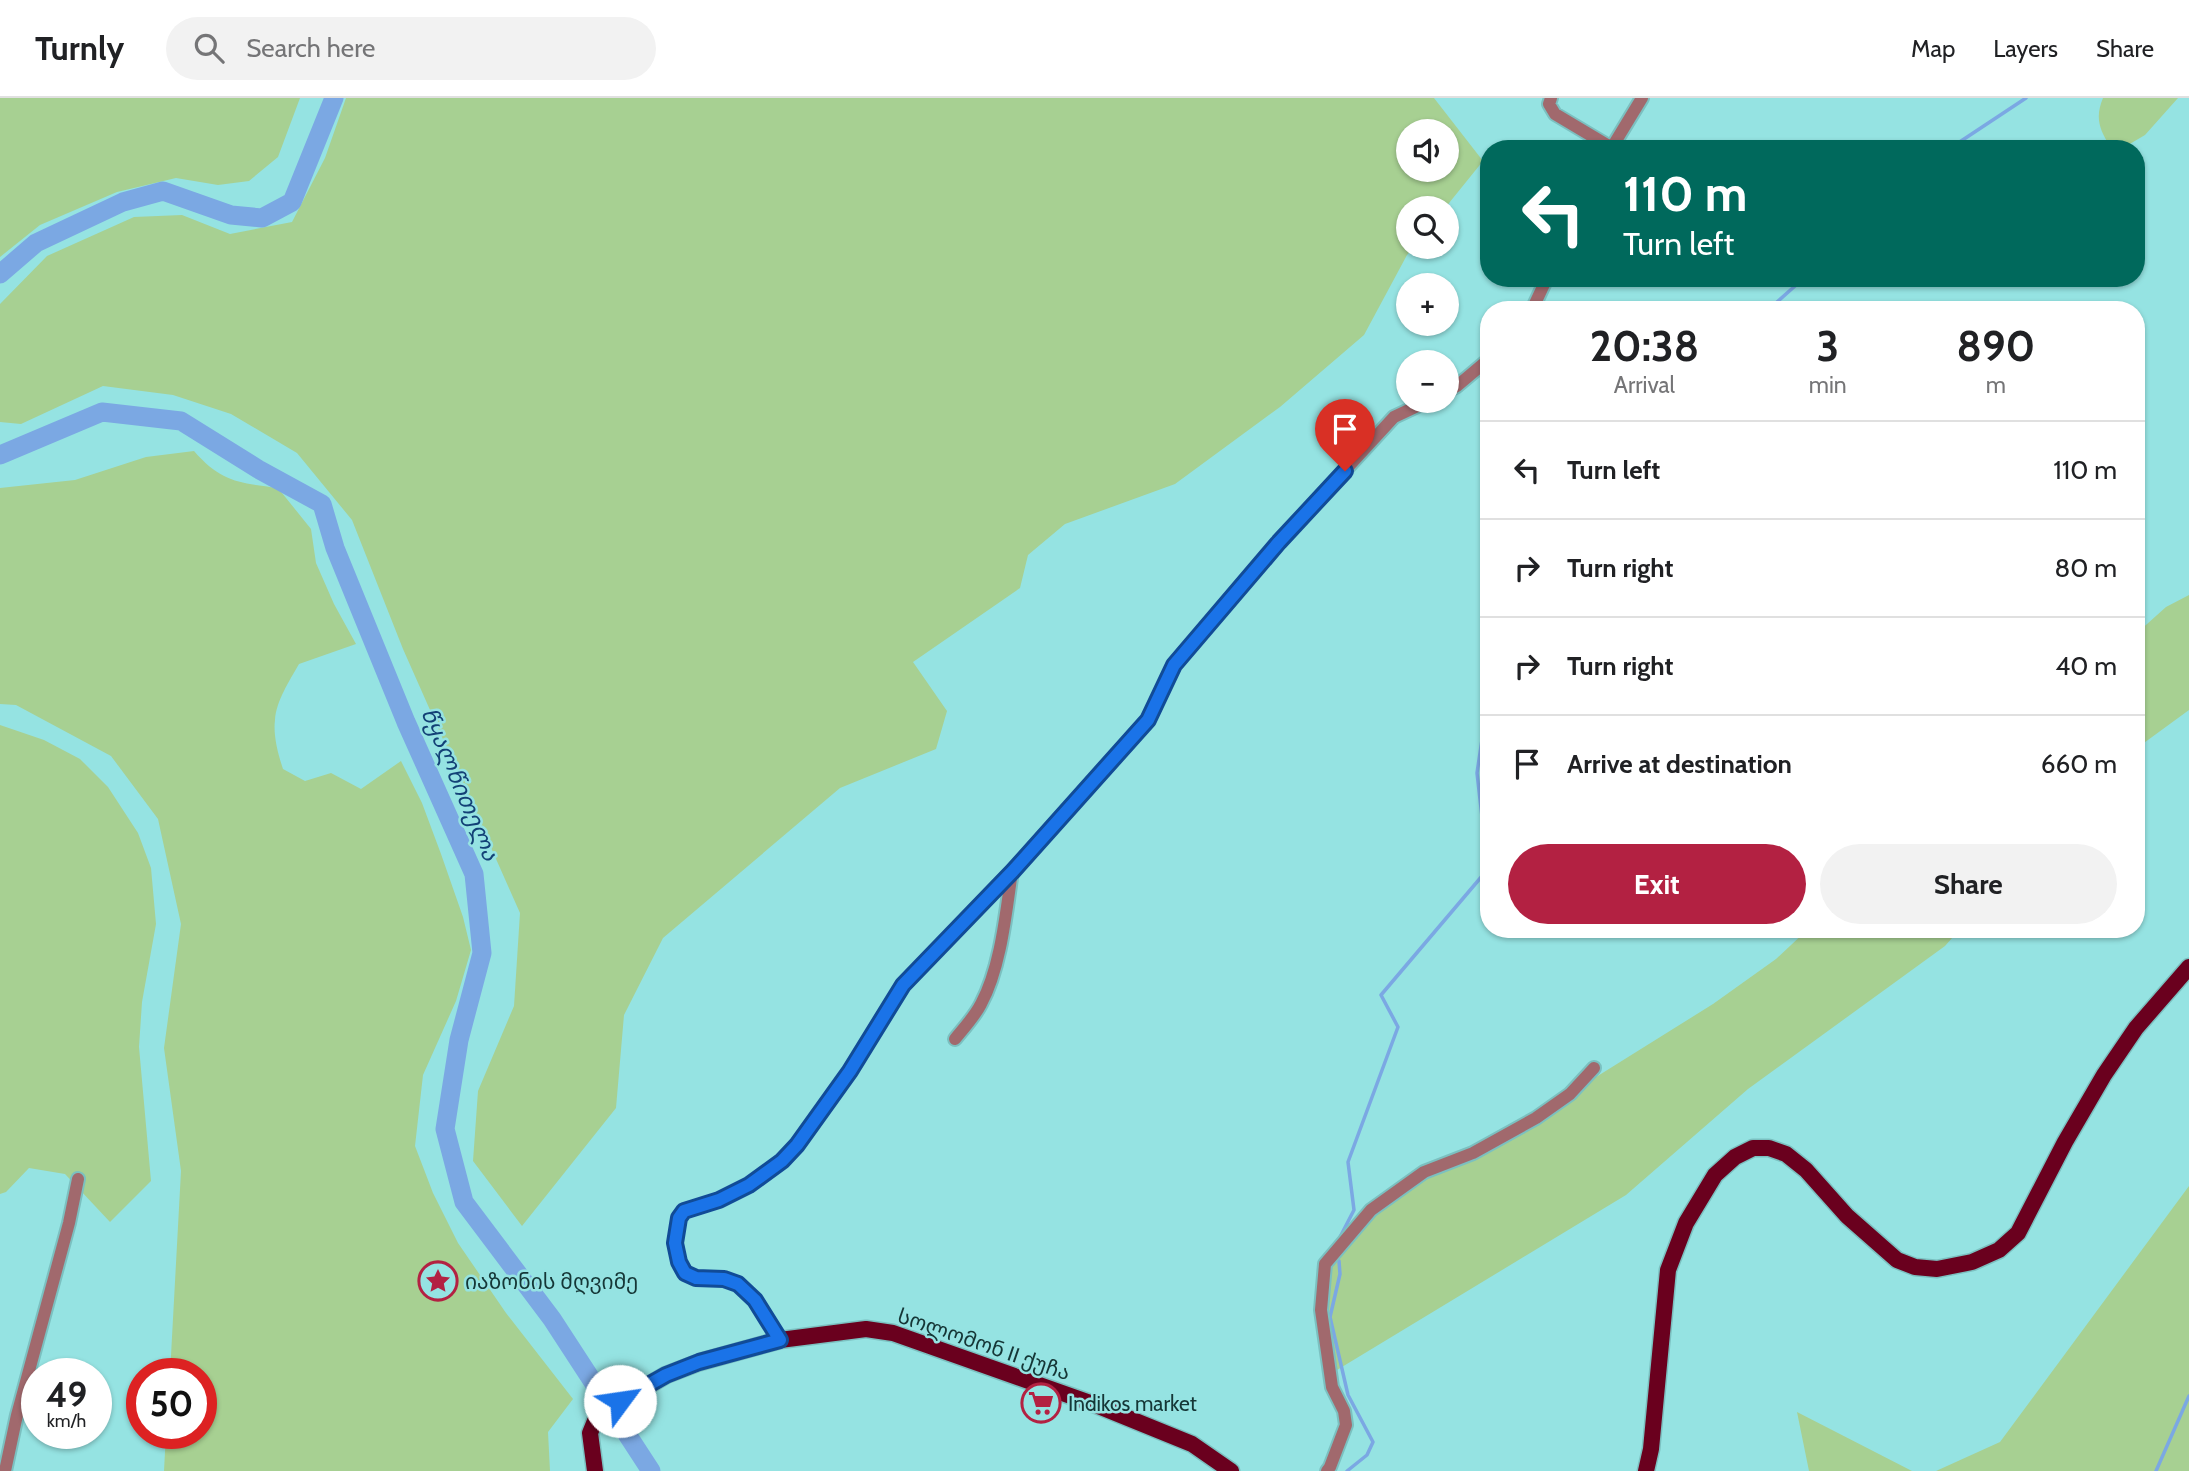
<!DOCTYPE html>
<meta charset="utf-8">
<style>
body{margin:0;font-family:Cabin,"Noto Sans Georgian",sans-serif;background:#f2f2f2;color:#202124;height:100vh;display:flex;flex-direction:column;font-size:26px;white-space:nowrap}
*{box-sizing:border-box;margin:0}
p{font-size:23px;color:#757577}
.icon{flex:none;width:38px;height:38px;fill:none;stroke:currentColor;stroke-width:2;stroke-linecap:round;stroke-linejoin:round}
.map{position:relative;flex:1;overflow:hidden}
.panel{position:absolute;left:1480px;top:203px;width:665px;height:637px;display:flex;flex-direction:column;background:#fff;border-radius:28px;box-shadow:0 2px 5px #0004}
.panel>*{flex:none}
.guide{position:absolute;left:1480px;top:42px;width:665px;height:147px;border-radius:28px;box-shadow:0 2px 5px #0004;background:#00695c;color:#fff;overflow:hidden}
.fabs{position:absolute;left:1396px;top:21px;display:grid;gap:14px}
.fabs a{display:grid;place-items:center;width:63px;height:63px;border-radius:50%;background:#fff;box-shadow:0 2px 5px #0004;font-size:35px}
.speed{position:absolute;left:21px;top:1260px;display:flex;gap:14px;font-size:35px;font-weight:700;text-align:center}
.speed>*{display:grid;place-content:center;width:91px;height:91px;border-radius:50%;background:#fff;box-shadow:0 2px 5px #0004;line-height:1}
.speed small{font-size:18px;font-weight:400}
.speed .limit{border:10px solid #d22;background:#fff;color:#111}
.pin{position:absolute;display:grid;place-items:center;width:60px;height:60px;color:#fff;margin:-72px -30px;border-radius:50% 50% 50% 0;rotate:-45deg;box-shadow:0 0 7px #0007}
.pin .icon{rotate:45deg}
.me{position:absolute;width:77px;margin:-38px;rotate:59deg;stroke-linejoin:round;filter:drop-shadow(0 0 5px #0008)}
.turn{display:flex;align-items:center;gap:24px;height:147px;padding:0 28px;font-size:32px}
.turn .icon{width:91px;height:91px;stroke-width:2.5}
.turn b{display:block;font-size:49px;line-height:60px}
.eta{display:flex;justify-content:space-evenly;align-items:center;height:119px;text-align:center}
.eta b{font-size:42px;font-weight:700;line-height:49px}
.primary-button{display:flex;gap:14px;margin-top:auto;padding:14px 28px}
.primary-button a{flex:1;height:80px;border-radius:42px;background:#b32142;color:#fff;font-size:28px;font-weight:700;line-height:80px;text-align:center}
.primary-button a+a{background:#f2f2f2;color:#202124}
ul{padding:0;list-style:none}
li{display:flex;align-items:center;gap:21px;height:98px;padding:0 28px;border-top:2px solid #e0e0e0}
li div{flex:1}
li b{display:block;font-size:26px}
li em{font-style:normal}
header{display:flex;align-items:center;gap:42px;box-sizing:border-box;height:98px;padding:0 35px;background:#fff;border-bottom:2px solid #e0e0e0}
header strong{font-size:33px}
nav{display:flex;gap:38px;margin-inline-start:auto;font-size:24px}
.search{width:490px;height:63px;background:#f2f2f2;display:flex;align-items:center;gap:18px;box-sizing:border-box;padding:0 24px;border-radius:38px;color:#757577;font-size:26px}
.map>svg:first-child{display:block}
.green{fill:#a7d092;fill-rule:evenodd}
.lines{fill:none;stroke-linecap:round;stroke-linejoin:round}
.stream{stroke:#7ba8e3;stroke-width:3.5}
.river{stroke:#7ba8e3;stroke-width:19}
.minor-casing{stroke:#7bc0c0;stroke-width:16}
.major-casing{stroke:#7bc0c0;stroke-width:19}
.minor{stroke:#a1696d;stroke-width:12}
.major{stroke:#6a001e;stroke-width:16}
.route-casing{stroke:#114b97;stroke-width:18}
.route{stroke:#1a73e8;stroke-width:12}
.labels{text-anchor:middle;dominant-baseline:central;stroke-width:5;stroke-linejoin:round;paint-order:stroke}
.poi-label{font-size:21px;fill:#153636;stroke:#95e3e2;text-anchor:start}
.street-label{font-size:21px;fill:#153636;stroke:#95e3e2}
.water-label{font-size:23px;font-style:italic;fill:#134176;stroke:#95e3e2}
</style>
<header>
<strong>Turnly</strong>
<div class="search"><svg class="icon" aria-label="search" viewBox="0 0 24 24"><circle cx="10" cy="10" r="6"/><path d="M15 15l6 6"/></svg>Search here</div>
<nav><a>Map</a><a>Layers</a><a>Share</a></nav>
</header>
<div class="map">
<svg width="2189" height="1373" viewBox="0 0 2189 1373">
<rect width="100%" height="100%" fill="#95e3e2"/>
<!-- green -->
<path class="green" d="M0,0H300L278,59L249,83L218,87L176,80L117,94L40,127L0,159Z
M346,0H1434L1483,63L1445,110H1409V149H1414L1407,157L1364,237L1280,309L1175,386L1065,426L1028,457L1020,490L913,564L947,613L936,651L840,690L663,840L624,917L616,1010L522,1128L473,1063L478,993L514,908L520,815L403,551L352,422L297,355L231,316L173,297L103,288L21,326L0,324V206L47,158L134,119L182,117L230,136L292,124L325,60ZM1409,33H1447V72H1409Z
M2103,0H2178L2145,37L2128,47L2110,48C2099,31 2095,19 2103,0Z
M194,353C221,384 239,385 278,390L311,431L316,465L334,506L356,546L299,566C290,582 276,603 275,622C273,637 278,656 283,671L305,683L331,675L361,691L401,663L422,705L441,756L463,819L471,852L456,903L423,977L415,1048L433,1095L458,1145L506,1215L573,1301L548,1334L550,1373H164L166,1335H201V1276H170L181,1073L164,950L181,826L158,721L111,658L16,607L0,606V390L75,382L146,359Z
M2189,497V612L2137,650V535L2166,509Z
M0,627L44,642L80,661L108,689L138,735L151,770L156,826L142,904L139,949L151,1083L110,1124L65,1076L29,1070L6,1094L0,1096Z
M1808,831H1960L1945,848L1748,991L1626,1097L1332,1275L1323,1214L1328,1173L1335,1157L1367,1113L1433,1073L1500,1039L1713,906L1776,861Z
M2189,1088V1373H1936L2000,1344Z
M1797,1314L1912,1373H1809Z"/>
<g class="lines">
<!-- stream -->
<path class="stream" d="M1949,51L2026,0
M1768,212L1804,180
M1339,1141L1354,1112L1348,1064L1398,929L1381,897L1488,771L1477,675L1489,595
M1339,1163L1340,1176L1330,1219L1348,1297L1373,1344L1367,1357L1347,1373
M2156,1373L2189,1298"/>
<!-- river -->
<path class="river" d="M0,176L36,145L123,104L163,93L231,117L262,120L292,104L334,0
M0,357L102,314L181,323L258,371L322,406L335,450L406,624L474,776L482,855L459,942L445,1031L464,1104L552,1221L651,1373"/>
<!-- minor casing -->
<g class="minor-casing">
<path id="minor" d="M1551,0L1549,6L1555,16L1612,50
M1611,51L1642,0
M1532,212L1547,180
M1447,293L1457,288L1489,261
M955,941C964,930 975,918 981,906C1001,869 1006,814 1012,773
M780,1242L755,1202L738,1186L724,1181L697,1180L686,1175L679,1164L675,1145L679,1120L684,1113L719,1102L749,1087L782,1063L797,1047L850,973L903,887L1012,773L1148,622L1174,567L1279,444L1394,319L1428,303
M5,1373L17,1317L69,1125L78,1081
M1327,1373L1330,1369L1346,1327L1344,1313L1332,1289L1321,1212L1325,1166L1371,1112L1424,1074L1473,1055L1536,1020L1570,996L1594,970"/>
</g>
<!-- major casing -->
<g class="major-casing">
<path id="major" d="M595,1373L590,1335L597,1318L666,1277L700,1264L780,1242L866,1231L893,1235L1096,1307L1192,1346L1231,1373
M1646,1373L1651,1351L1668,1172L1686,1125L1715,1077L1735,1059L1753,1050H1769L1786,1056L1806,1072L1847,1118L1897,1162L1915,1169L1937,1171L1972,1164L1999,1152L2018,1135L2065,1044L2104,977L2136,930L2189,869"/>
</g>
<!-- minor -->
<use href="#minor" class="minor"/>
<!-- major -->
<use href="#major" class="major"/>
</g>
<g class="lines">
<!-- route casing -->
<g class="route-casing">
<path id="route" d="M620,1303L666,1277L699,1264L780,1242L755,1202L738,1186L724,1181L696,1180L685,1175L679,1164L675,1145L679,1120L684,1113L719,1102L749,1087L782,1063L797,1047L850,973L903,887L1013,773L1148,622L1174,567L1279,444L1345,373"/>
</g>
<!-- route -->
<use href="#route" class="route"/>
</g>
<!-- icons -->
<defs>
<g id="sight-ring" transform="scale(2.0125)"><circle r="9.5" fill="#95e3e2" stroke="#b32142" stroke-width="1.5"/><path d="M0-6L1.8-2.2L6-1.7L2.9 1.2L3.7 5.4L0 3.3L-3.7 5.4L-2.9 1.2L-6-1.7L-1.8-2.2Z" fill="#b32142"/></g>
<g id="supermarket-ring" transform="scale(2.0125)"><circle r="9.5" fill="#95e3e2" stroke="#b32142" stroke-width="1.5"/><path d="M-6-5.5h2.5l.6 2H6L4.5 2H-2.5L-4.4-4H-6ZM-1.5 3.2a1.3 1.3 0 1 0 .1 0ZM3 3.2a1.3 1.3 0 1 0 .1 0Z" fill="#b32142"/></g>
</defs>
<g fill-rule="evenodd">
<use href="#sight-ring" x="438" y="1183"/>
<use href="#supermarket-ring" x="1041" y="1305"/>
</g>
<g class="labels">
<!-- poi labels -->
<g class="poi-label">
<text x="465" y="1183">იაზონის მღვიმე</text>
<text x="1068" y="1305">Indikos market</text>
</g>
<!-- street labels -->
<g class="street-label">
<text transform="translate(984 1246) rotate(19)">სოლომონ II ქუჩა</text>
</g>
<!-- water labels -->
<g class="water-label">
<text transform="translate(460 686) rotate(67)">წყალწითელა</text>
</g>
</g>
</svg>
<div class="fabs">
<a><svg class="icon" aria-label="sound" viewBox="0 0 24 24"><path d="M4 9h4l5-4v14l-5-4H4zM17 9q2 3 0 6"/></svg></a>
<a><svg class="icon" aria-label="search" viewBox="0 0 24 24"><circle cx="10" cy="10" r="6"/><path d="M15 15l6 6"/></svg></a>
<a>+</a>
<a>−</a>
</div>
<div class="speed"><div>49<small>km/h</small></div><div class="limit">50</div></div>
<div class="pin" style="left:1345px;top:373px;background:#d93025"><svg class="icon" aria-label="arrive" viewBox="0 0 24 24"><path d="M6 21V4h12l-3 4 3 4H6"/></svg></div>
<svg class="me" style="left:620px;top:1303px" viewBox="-20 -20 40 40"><circle r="19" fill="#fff"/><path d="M0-13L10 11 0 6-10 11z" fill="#1a73e8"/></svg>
<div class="guide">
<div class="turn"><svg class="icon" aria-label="left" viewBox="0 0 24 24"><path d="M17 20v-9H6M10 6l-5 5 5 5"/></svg><div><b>110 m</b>Turn left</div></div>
</div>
<section class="panel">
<div class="eta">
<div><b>20:38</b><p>Arrival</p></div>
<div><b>3</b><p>min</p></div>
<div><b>890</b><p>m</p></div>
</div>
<ul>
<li><svg class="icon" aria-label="left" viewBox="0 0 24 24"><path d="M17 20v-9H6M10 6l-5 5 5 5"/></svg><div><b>Turn left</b></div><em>110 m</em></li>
<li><svg class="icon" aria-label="right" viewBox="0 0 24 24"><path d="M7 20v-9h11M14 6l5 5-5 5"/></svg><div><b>Turn right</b></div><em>80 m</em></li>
<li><svg class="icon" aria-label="right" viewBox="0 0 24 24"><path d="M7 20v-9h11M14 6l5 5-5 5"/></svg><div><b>Turn right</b></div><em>40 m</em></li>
<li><svg class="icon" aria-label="arrive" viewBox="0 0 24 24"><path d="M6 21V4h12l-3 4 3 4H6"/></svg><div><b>Arrive at destination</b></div><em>660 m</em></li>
</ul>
<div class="primary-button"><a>Exit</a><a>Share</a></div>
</section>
</div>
